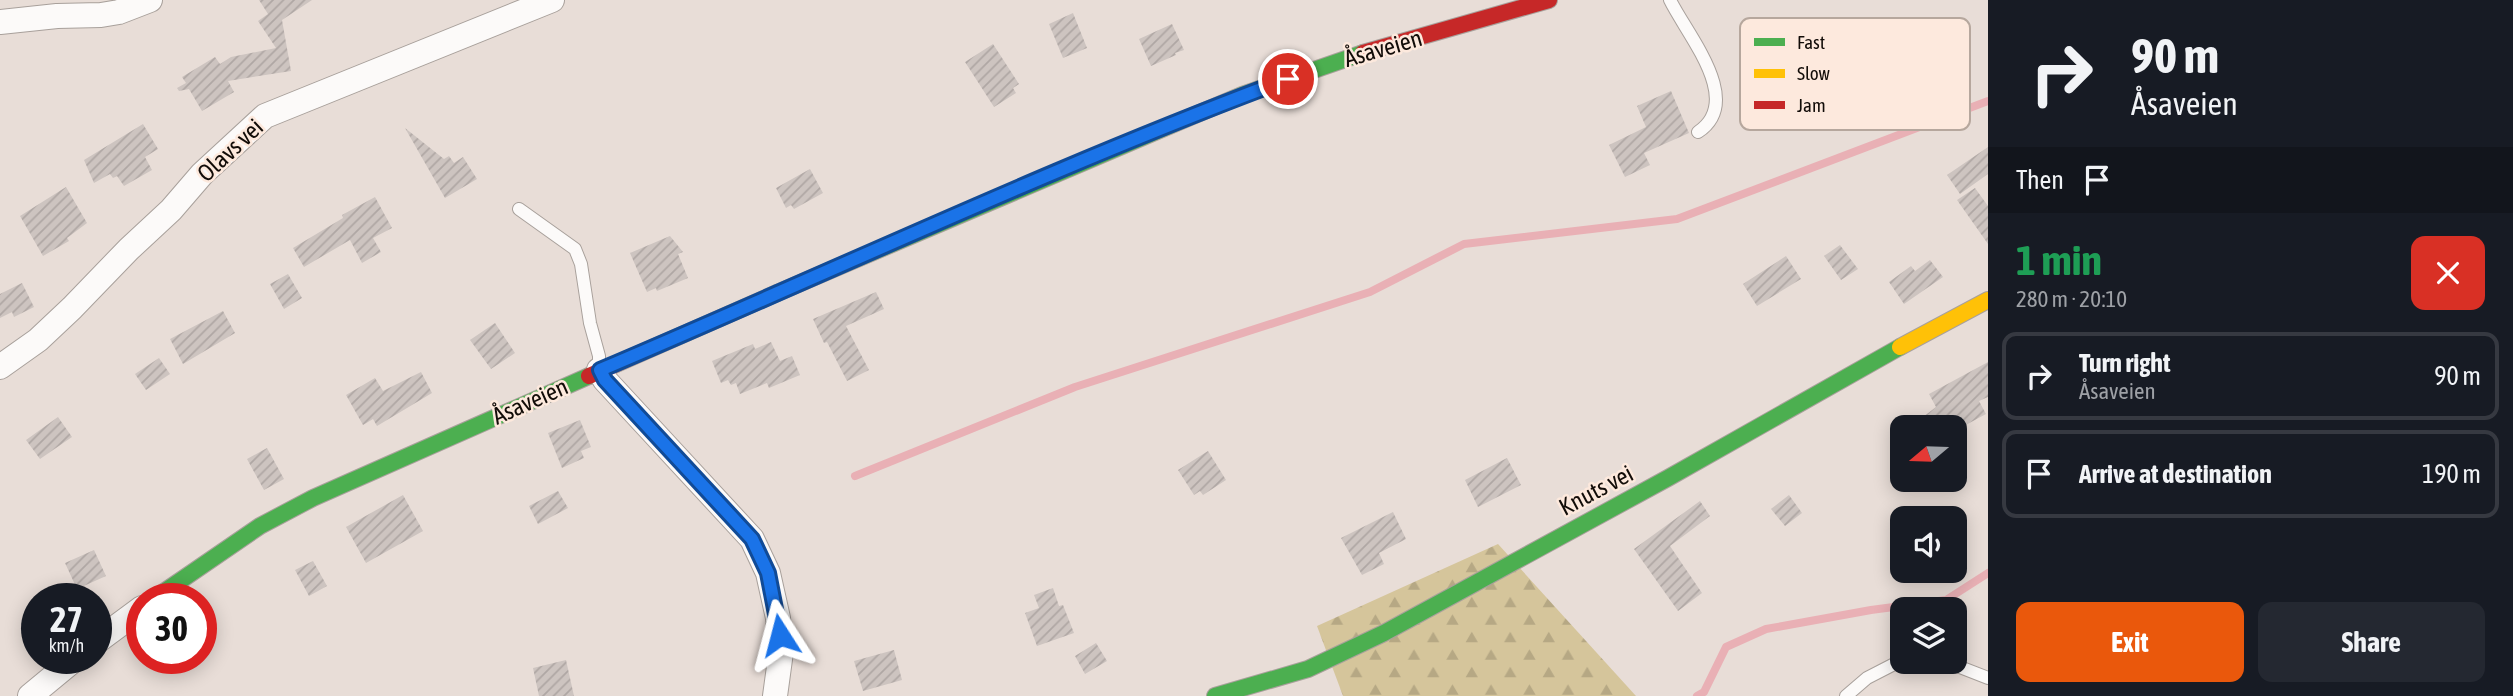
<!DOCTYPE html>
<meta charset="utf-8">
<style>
body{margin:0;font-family:"Asap Condensed",sans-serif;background:#242831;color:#f1f3f6;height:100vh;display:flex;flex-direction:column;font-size:26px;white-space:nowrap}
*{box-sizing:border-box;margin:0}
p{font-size:23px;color:#9ea1a6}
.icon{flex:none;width:38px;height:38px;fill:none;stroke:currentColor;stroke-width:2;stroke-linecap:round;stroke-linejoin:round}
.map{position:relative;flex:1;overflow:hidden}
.drawer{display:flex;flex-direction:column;background:#171b24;width:525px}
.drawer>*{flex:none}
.banner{background:#171b24;color:#f1f3f6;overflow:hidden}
.needle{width:46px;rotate:251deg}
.tools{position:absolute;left:1890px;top:415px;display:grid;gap:14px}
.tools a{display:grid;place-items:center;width:77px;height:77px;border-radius:14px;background:#171b24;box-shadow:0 4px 18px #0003;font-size:35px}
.speed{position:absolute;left:21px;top:583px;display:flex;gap:14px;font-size:35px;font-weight:700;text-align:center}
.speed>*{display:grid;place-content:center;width:91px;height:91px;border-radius:50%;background:#171b24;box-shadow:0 4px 18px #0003;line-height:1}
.speed small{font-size:18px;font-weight:400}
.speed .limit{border:10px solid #d22;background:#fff;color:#111}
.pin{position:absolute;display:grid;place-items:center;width:60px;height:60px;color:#fff;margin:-30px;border:4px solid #fff;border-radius:50%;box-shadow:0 2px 7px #0007}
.me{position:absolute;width:77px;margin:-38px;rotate:351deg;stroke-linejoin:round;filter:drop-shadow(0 0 5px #0008)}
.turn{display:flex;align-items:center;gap:24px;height:147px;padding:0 28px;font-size:32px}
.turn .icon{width:91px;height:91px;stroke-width:2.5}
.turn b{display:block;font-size:49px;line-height:60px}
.then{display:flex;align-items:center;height:66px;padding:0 28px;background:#0003;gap:14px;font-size:26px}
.round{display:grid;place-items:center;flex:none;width:74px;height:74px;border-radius:14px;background:#242831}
.overview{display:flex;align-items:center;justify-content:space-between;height:119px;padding:0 28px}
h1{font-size:42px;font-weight:700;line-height:52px;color:#1e9e55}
.action{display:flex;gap:14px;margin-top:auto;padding:14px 28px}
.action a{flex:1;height:80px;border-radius:14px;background:#ea580c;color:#fff;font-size:28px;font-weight:700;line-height:80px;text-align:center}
.action a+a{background:#242831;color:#f1f3f6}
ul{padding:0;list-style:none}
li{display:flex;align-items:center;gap:21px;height:88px;margin:0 14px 10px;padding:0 14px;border:4px solid #363941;border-radius:14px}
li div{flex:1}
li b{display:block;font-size:26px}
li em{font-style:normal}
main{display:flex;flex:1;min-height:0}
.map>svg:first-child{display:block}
.forest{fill:url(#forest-firs)}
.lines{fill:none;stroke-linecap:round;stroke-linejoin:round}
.stream{stroke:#e9b0b5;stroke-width:8}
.building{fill:url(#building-hatch)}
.lane-casing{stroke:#a8a09b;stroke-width:14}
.street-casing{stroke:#a8a09b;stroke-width:26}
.fast-casing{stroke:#a8a09b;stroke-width:18}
.slow-casing{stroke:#a8a09b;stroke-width:18}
.jam-casing{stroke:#a8a09b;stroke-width:18}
.lane{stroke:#fcfaf9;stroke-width:12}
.street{stroke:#fcfaf9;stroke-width:24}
.fast{stroke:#4caf50;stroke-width:16}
.slow{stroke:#ffc107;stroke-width:16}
.jam{stroke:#c62828;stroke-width:16}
.route-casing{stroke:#114b97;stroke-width:18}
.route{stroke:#1a73e8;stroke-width:12}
.labels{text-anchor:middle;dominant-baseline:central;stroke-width:5;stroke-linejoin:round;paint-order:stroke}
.street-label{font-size:24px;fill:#120c08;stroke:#fde9dd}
.key{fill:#fde9dd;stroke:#b6a79d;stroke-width:2}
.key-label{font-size:19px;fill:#120c08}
</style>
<main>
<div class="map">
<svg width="1988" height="696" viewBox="0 0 1988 696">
<defs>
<pattern id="forest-firs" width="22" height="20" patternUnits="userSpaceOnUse" patternTransform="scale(1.75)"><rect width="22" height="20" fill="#d5c59b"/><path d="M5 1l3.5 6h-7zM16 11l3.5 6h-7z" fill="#b6a884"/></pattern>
<pattern id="building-hatch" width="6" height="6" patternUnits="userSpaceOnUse" patternTransform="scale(1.75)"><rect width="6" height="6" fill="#cdc4c0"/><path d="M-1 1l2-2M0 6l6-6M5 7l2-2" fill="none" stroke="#afa7a4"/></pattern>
</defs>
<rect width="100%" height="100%" fill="#e8ddd7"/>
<!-- forest -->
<path class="forest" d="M1498,544L1636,696H1343L1317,626Z"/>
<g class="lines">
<!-- stream -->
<path class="stream" d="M855,476L1075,387L1370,292L1464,244L1677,219L1988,101
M1697,696L1704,692L1726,647L1766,629L1871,610L1946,600L1988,573"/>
</g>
<!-- building -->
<path class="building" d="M259,0H312L282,20L291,71L228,81L234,92L202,111L189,89L179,91L177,88L186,83L182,77L215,57L220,64L231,57L276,48L258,21L268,14Z
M1073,13L1087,48L1063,58L1049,24Z
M1172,24L1184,50L1175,53L1176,55L1151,66L1139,39Z
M993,44L1019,84L1013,88L1016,93L994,107L965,62Z
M1671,91L1689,133L1644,153L1650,165L1625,177L1609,145L1646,127L1637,106Z
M143,124L158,149L145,157L152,170L124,186L117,176L113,178L110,174L94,183L84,160Z
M405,128L444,159L449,156L454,163L463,157L477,179L445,198Z
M1988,147V174L1960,194L1947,175Z
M810,169L823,193L794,209L791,205L786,208L776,188Z
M66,187L87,223L67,238L69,241L43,256L20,216Z
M1975,188L1988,206V244L1957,200Z
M375,197L392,228L373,238L381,252L362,263L350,240L304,267L293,248L343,218L342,215Z
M670,236L683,252L678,254L688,278L657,291L656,288L647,292L630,253Z
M1840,245L1858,269L1841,280L1824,256Z
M1786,256L1801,279L1757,306L1743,284Z
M1930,260L1943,277L1904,304L1889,282L1911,266L1915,271Z
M288,274L302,298L284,309L270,284Z
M22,283L34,307L14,317L12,312L0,318V294Z
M876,292L884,309L846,326L869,370L847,381L827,342L824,343L813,319Z
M223,311L235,333L183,364L170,339Z
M495,323L515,353L491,369L470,340Z
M771,342L780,361L792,356L800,375L769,388L767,383L740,394L736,383L731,385L728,380L721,383L712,361L753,344L755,349Z
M159,358L170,374L146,390L135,374Z
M1988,362V397L1979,401L1986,414L1962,427H1910L1936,407L1929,394Z
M421,372L432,393L377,426L373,419L363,425L346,395L375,378L383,391Z
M58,417L72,437L40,459L26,440Z
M580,420L591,447L581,451L584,458L562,468L548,433Z
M267,448L284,479L264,490L247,459Z
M1208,451L1226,480L1203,495L1200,491L1194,495L1178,470Z
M1507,458L1521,485L1478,507L1465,480Z
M558,491L568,508L538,524L529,506Z
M403,495L423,531L366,563L346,527Z
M1789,495L1802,513L1785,526L1771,509Z
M1700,501L1710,516L1670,546L1702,593L1678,611L1634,549Z
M1393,512L1406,539L1379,553L1384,564L1362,575L1341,538Z
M94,550L106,576L77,589L65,563Z
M313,561L327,586L309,596L295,570Z
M1053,588L1059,606L1063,605L1074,633L1037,646L1025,613L1039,608L1034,595Z
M1096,643L1107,661L1085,674L1075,656Z
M894,650L902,680L863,691L854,661Z
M566,660L574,696H539L533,668Z"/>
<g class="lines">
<!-- lane casing -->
<g class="lane-casing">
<path id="lane" d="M1670,0C1687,35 1745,101 1698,132
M519,209L575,249L581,264L590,323L599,356V370
M1947,662L1988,678
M1846,696L1867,678L1902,660"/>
</g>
<!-- street casing -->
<g class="street-casing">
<path id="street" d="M0,22L57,16L101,15L119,12L150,0
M0,367L38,340L72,308L129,249L171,210L202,174L265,116L552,0
M599,370L605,380L752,539L768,573L778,618L781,652L775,696
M96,642L142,608
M30,696L76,658"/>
</g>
<!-- fast casing -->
<g class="fast-casing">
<path id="fast" d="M777,293L1242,95L1363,53
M155,598L260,526L313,498L589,376
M1215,696L1308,669L1384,633L1668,478L1900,347"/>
</g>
<!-- slow casing -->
<g class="slow-casing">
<path id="slow" d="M1900,347L1988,300"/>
</g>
<!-- jam casing -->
<g class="jam-casing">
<path id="jam" d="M1363,53L1549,0
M589,376L777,293"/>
</g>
<!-- lane -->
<use href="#lane" class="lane"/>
<!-- street -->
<use href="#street" class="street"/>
<!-- fast -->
<use href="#fast" class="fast"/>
<!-- slow -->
<use href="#slow" class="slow"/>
<!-- jam -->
<use href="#jam" class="jam"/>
</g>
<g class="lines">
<!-- route casing -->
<g class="route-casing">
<path id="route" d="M780,635L768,573L752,539L605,380L600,370C829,273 1054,166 1288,79"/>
</g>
<!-- route -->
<use href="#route" class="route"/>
</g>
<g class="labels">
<!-- street labels -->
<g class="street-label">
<text transform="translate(1383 48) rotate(-16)">Åsaveien</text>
<text transform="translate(230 150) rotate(-43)">Olavs vei</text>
<text transform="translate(530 401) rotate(-24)">Åsaveien</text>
<text transform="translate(1596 490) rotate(-28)">Knuts vei</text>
</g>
</g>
<!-- legend -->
<rect x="1740" y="18" width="230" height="112" rx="10" class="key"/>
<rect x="1754" y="38" width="31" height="8" fill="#4caf50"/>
<rect x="1754" y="69" width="31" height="9" fill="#ffc107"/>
<rect x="1754" y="101" width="31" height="8" fill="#c62828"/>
<g class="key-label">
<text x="1797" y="49">Fast</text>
<text x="1797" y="80">Slow</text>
<text x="1797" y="112">Jam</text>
</g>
</svg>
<div class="tools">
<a><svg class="needle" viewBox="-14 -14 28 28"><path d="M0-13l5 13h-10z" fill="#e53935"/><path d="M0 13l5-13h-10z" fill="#9ea1a6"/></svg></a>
<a><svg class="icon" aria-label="sound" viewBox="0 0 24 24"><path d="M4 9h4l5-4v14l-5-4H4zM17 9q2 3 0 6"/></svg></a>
<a><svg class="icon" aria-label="layers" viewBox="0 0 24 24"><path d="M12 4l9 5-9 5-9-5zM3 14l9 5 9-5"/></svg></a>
</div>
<div class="speed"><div>27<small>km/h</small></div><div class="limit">30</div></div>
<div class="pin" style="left:1288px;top:79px;background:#d93025"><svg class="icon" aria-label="arrive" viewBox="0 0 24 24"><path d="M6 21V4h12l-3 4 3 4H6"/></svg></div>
<svg class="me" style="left:780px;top:635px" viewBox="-20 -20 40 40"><path d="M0-17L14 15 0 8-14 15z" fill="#1a73e8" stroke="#fff" stroke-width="4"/></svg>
</div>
<section class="drawer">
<div class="banner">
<div class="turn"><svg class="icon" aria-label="right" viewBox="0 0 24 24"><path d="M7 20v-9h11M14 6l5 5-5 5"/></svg><div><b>90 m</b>Åsaveien</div></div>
<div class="then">Then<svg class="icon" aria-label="arrive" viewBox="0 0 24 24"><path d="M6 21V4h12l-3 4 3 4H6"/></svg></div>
</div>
<div class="overview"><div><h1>1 min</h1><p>280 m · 20:10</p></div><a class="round" style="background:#d93025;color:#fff"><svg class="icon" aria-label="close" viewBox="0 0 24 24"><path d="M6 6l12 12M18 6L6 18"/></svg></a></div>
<ul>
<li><svg class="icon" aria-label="right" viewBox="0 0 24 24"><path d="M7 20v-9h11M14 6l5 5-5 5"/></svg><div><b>Turn right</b><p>Åsaveien</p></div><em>90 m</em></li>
<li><svg class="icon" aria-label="arrive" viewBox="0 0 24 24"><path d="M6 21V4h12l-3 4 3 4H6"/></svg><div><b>Arrive at destination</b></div><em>190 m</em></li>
</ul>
<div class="action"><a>Exit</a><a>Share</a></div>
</section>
</main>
